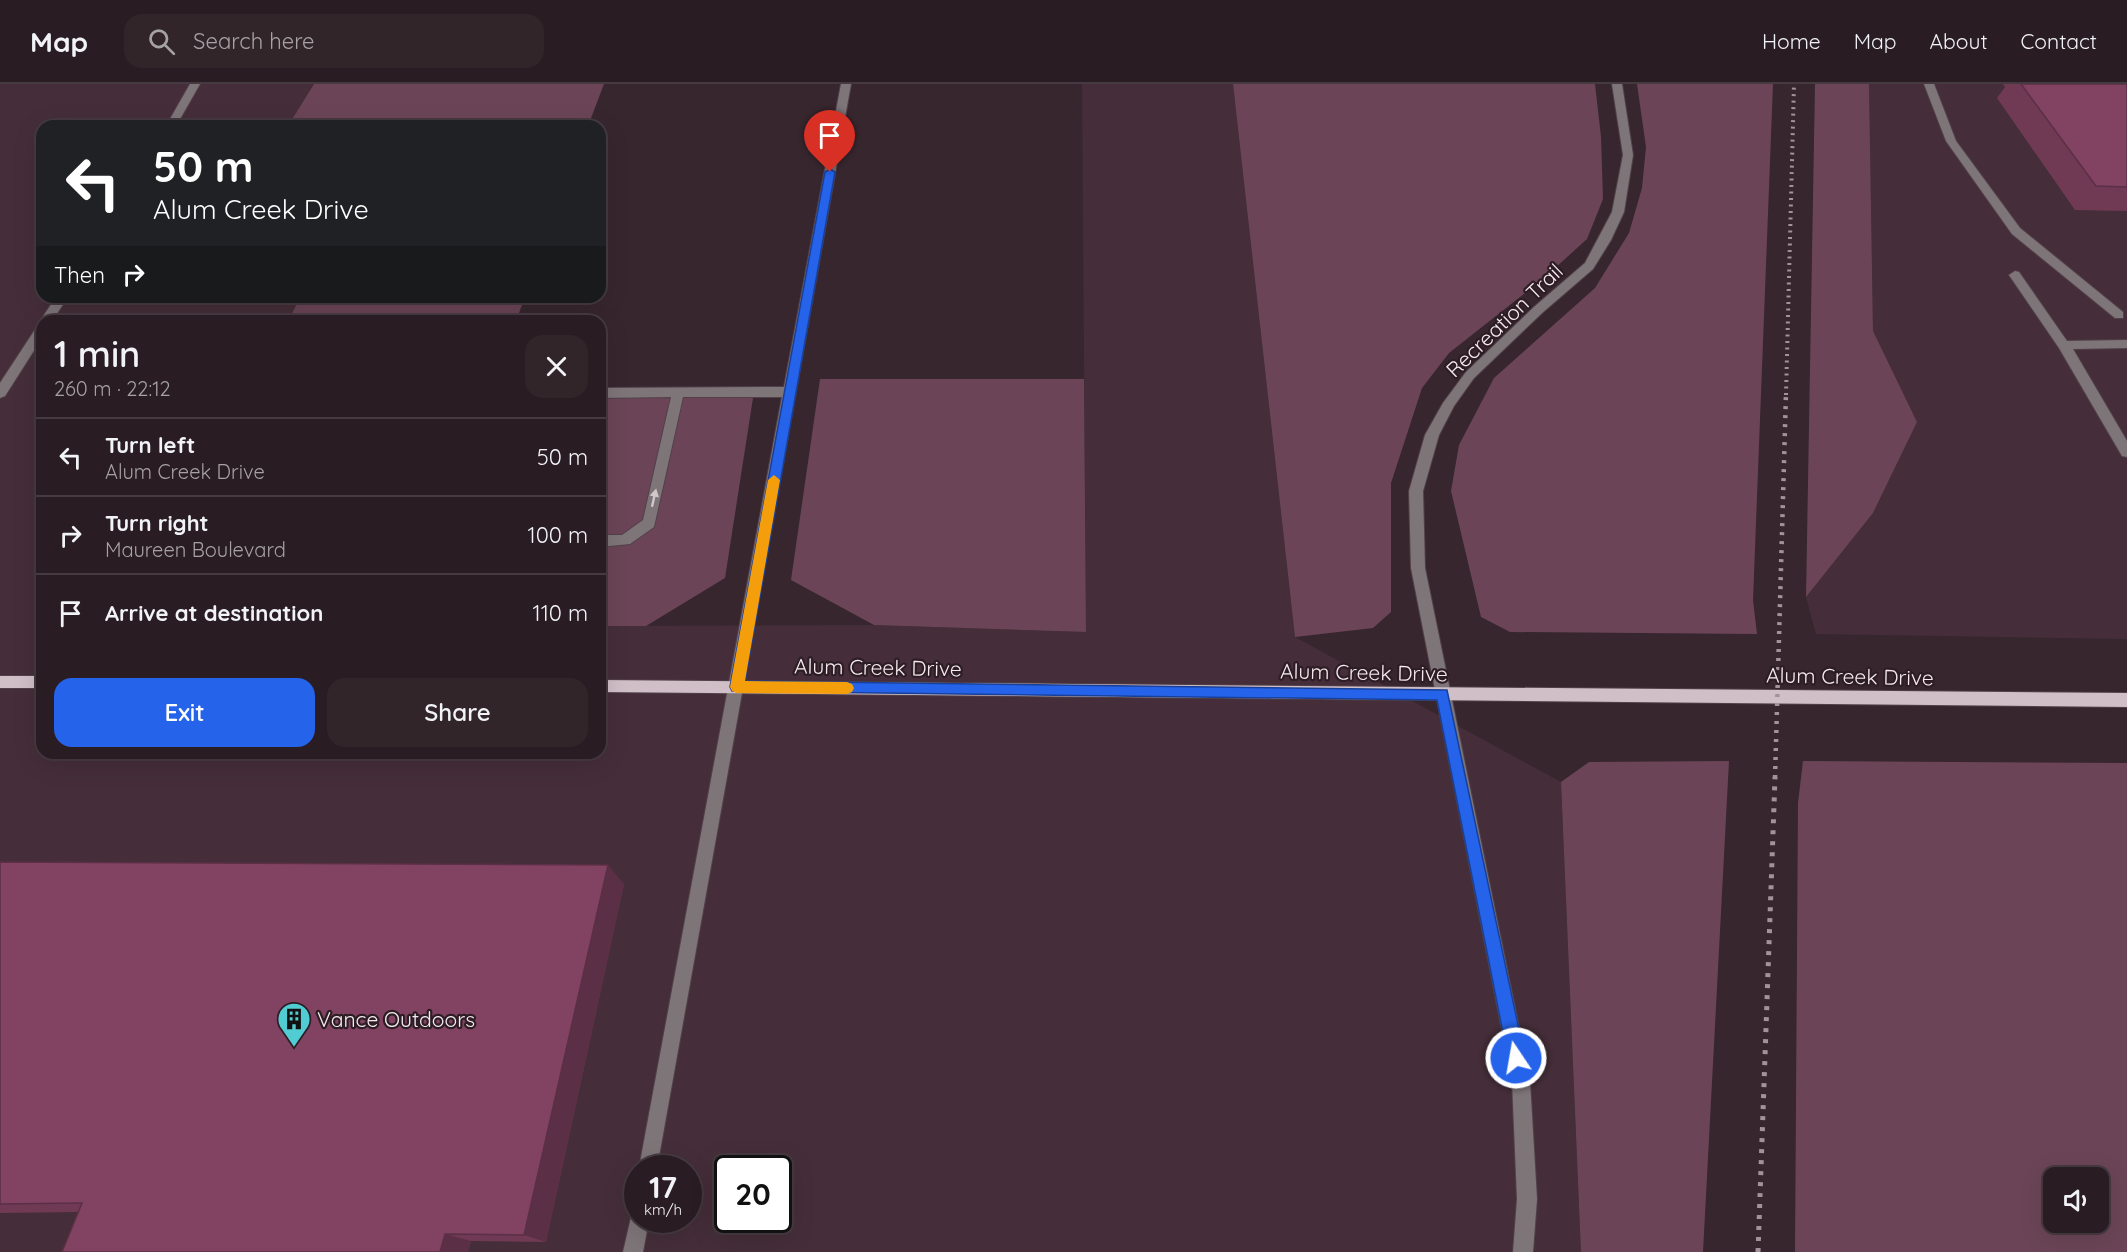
<!DOCTYPE html>
<meta charset="utf-8">
<style>
body{margin:0;font-family:Quicksand,sans-serif;background:#31252a;color:#f1f3f6;height:100vh;display:flex;flex-direction:column;font-size:22px;white-space:nowrap}
*{box-sizing:border-box;margin:0}
p{font-size:20px;color:#a5a1a5}
.icon{flex:none;width:33px;height:33px;fill:none;stroke:currentColor;stroke-width:2;stroke-linecap:round;stroke-linejoin:round}
.map{position:relative;flex:1;overflow:hidden}
.side{position:absolute;left:36px;top:231px;width:570px;height:444px;display:flex;flex-direction:column;background:#291c22;border-radius:18px;box-shadow:0 6px 24px #0002,0 0 0 2px #453a40}
.side>*{flex:none}
.top-card{position:absolute;left:36px;top:36px;width:570px;height:183px;border-radius:18px;box-shadow:0 6px 24px #0002,0 0 0 2px #453a40;background:#202124;color:#fff;overflow:hidden}
.controls{position:absolute;left:2043px;top:1083px;display:grid;gap:12px}
.controls a{display:grid;place-items:center;width:66px;height:66px;border-radius:12px;background:#291c22;box-shadow:0 6px 24px #0002,0 0 0 2px #453a40;font-size:30px}
.speed{position:absolute;left:624px;top:1071px;display:flex;gap:12px;font-size:30px;font-weight:700;text-align:center}
.speed>*{display:grid;place-content:center;width:78px;height:78px;border-radius:50%;background:#291c22;box-shadow:0 6px 24px #0002,0 0 0 2px #453a40;line-height:1}
.speed small{font-size:15px;font-weight:400}
.speed .limit{border:3px solid #111;border-radius:9px;background:#fff;color:#111}
.pin{position:absolute;display:grid;place-items:center;width:51px;height:51px;color:#fff;margin:-62px -26px;border-radius:50% 50% 50% 0;rotate:-45deg;box-shadow:0 0 6px #0007}
.pin .icon{rotate:45deg}
.me{position:absolute;width:66px;margin:-33px;rotate:348deg;stroke-linejoin:round;filter:drop-shadow(0 0 4px #0008)}
.turn{display:flex;align-items:center;gap:21px;height:126px;padding:0 18px;font-size:27px}
.turn .icon{width:78px;height:78px;stroke-width:2.5}
.turn b{display:block;font-size:42px;line-height:51px}
.then{display:flex;align-items:center;height:57px;padding:0 18px;background:#0003;gap:12px;font-size:22px}
.round{display:grid;place-items:center;flex:none;width:63px;height:63px;border-radius:18px;background:#31252a}
.headline{display:flex;align-items:center;justify-content:space-between;height:102px;padding:0 18px}
h1{font-size:36px;font-weight:600;line-height:45px}
.primary-button{display:flex;gap:12px;margin-top:auto;padding:12px 18px}
.primary-button a{flex:1;height:69px;border-radius:18px;background:#2563eb;color:#fff;font-size:24px;font-weight:600;line-height:69px;text-align:center}
.primary-button a+a{background:#31252a;color:#f1f3f6}
ul{padding:0;list-style:none}
li{display:flex;align-items:center;gap:18px;height:78px;padding:0 18px;border-top:2px solid #453a40}
li div{flex:1}
li b{display:block;font-size:22px}
li em{font-style:normal}
header{display:flex;align-items:center;gap:36px;box-sizing:border-box;height:84px;padding:0 30px;background:#291c22;border-bottom:2px solid #453a40}
header strong{font-size:28px}
nav{display:flex;gap:33px;margin-inline-start:auto;font-size:21px}
.search{width:420px;height:54px;background:#31252a;display:flex;align-items:center;gap:15px;box-sizing:border-box;padding:0 21px;border-radius:18px;color:#a5a1a5;font-size:22px}
.map>svg:first-child{display:block}
.built{fill:#452e39;fill-rule:evenodd}
.green{fill:#6b4557;fill-rule:evenodd}
.lines{fill:none;stroke-linecap:round;stroke-linejoin:round}
.minor-casing{stroke:#524149;stroke-width:2}
.major-casing{stroke:#524149;stroke-width:2}
.minor{fill:#7e7579;fill-rule:evenodd}
.major{fill:#d1bfc7;fill-rule:evenodd}
.rail-far2{stroke:#a2939a;stroke-width:4;stroke-dasharray:2 4.5;stroke-linecap:butt}
.rail-far1{stroke:#a2939a;stroke-width:4.5;stroke-dasharray:3 6;stroke-linecap:butt}
.rail{stroke:#a2939a;stroke-width:5;stroke-dasharray:4 7;stroke-linecap:butt}
.wall{fill:#703a54}
.shaded-wall{fill:#5b2f45}
.building{fill:#824362;stroke:#5b2f45;stroke-width:1.5}
.oneway{fill:#d2c7cc}
.route{fill:#2563eb;stroke:#184099;stroke-width:1.5}
.slow{fill:#f59e0b}
.labels{text-anchor:middle;dominant-baseline:central;stroke-width:4.5;stroke-linejoin:round;paint-order:stroke}
.street-label{font-size:21px;fill:#f6eaef;stroke:#2d1d24}
.poi-label{font-size:21px;fill:#f6eaef;stroke:#2d1d24;text-anchor:start}
</style>
<header>
<strong>Map</strong>
<div class="search"><svg class="icon" aria-label="search" viewBox="0 0 24 24"><circle cx="10" cy="10" r="6"/><path d="M15 15l6 6"/></svg>Search here</div>
<nav><a>Home</a><a>Map</a><a>About</a><a>Contact</a></nav>
</header>
<div class="map">
<svg width="2127" height="1168" viewBox="0 0 2127 1168">
<rect width="100%" height="100%" fill="#37262e"/>
<!-- built -->
<path class="built" d="M0,0H314L288,42H42V213H301L288,237H42V669H600V542L874,541L1086,548L1082,0H1233L1295,553L1561,698L1581,1168H0ZM638,1084H688V1136H638ZM728,1084H778V1136H728Z
M1869,0H2127V555L1816,550L1806,513L1873,429L1917,338L1873,247Z"/>
<!-- green -->
<path class="green" d="M314,0H604L588,42H288Z
M1233,0H1595L1601,53L1603,115L1587,155L1544,194L1449,269L1422,304L1391,399V528L1373,544L1295,553Z
M1637,0H1773L1753,516L1757,550L1510,548L1481,533L1451,407L1459,361L1494,294L1595,204L1629,149L1642,104L1646,63Z
M1815,0H1869L1873,247L1917,338L1873,429L1806,513Z
M296,213H525L516,237H288L300,214Z
M820,295H1084L1086,548L874,541L791,496Z
M600,311L753,314L725,494L646,542H600Z
M1729,677L1703,1168H1581L1561,698L1589,678Z
M1803,677L2127,679V1168H1795L1798,719ZM2054,1094H2098V1138H2054Z"/>
<g class="lines">
<!-- minor casing -->
<g class="minor-casing">
<path id="minor" d="M190,0H200L176,42H166Z
M841,0H851L657,1084H639L782,313H683L654,443L630,460L600,463V451H622L643,436L671,313L600,314V304L784,303Z
M1612,0H1622L1633,71L1624,128L1611,156L1593,185L1542,229L1474,294L1454,322L1439,351L1423,407L1425,484L1530,997L1537,1115L1533,1168H1513L1517,1115L1512,997L1411,484L1409,407L1425,351L1443,319L1466,288L1534,223L1585,179L1612,128L1623,71Z
M1924,0H1934L1956,57L2020,144L2123,228V234H2115L2012,150L1946,57Z
M2015,187L2019,188L2067,257L2127,256V264L2073,265L2127,357V373L2122,372L2059,264L2009,191Z
M56,213H68L52,237H42V254L5,312L0,314V299L38,241L42,240L40,237Z
M638,1127V1136H649L643,1168H623L632,1129Z"/>
</g>
<!-- major casing -->
<g class="major-casing">
<path id="major" d="M0,592H42V604H0Z
M600,596L2127,609V623L600,608Z"/>
</g>
<!-- minor -->
<use href="#minor" class="minor"/>
<!-- major -->
<use href="#major" class="major"/>
<!-- rail-far2 -->
<path class="rail-far2" d="M1786,311L1794,0"/>
<!-- rail-far1 -->
<path class="rail-far1" d="M1775,694L1786,309"/>
<!-- rail -->
<path class="rail" d="M1758,1168L1775,693"/>
</g>
<!-- wall -->
<path class="wall" d="M2003,0H2127V127L2075,126L1997,14L2005,3Z
M0,778L624,800L546,1158L471,1157L468,1168H62L78,1128L0,1129Z"/>
<!-- shaded-wall -->
<path class="shaded-wall" d="M608,781L624,800L546,1158L524,1151Z
M445,1150L471,1157L468,1168H440Z"/>
<!-- building -->
<path class="building" d="M2021,0H2127V103L2096,102Z
M0,778L608,781L524,1151L445,1150L440,1168H62L82,1119L0,1120Z"/>
<!-- one-way arrows -->
<defs><path id="oneway-solid" d="M-6-.8H1V-3.2L6.5 0L1 3.2V.8H-6Z" transform="scale(1.5)"/></defs>
<use class="oneway" href="#oneway-solid" transform="translate(654 414) rotate(-77)"/>
<!-- route -->
<path class="route" d="M830,85L835,88L745,597L1447,606L1525,974L1522,980L1516,982L1511,980L1508,974L1437,616L732,607L730,603L825,88Z"/>
<!-- slow -->
<path class="slow" d="M774,391L780,396L745,597L847,598L852,600L854,604L852,608L847,610L737,609L732,607L730,603L768,396Z"/>
<!-- icons -->
<defs>
<g id="building-pin" transform="scale(1.725)"><path d="M0 17L-7.5 6A9.5 9.5 0 1 1 7.5 6Z" fill="#51ccd3" stroke="#2d1d24"/><path d="M-4-6H4V6H1V3H-1V6H-4ZM-2.5-4.3h1.7v1.8h-1.7ZM.8-4.3h1.7v1.8H.8ZM-2.5-1h1.7V.8h-1.7ZM.8-1h1.7V.8H.8Z" fill="#111"/></g>
</defs>
<g fill-rule="evenodd">
<use href="#building-pin" x="294" y="935"/>
</g>
<g class="labels">
<!-- street labels -->
<g class="street-label">
<text transform="translate(1504 236) rotate(-44)">Recreation Trail</text>
<text transform="translate(878 583) rotate(1)">Alum Creek Drive</text>
<text transform="translate(1364 588) rotate(1)">Alum Creek Drive</text>
<text transform="translate(1850 592) rotate(1)">Alum Creek Drive</text>
</g>
<!-- poi labels -->
<g class="poi-label">
<text x="317" y="935">Vance Outdoors</text>
</g>
</g>
</svg>
<div class="controls">
<a><svg class="icon" aria-label="sound" viewBox="0 0 24 24"><path d="M4 9h4l5-4v14l-5-4H4zM17 9q2 3 0 6"/></svg></a>
</div>
<div class="speed"><div>17<small>km/h</small></div><div class="limit">20</div></div>
<div class="pin" style="left:830px;top:88px;background:#d93025"><svg class="icon" aria-label="arrive" viewBox="0 0 24 24"><path d="M6 21V4h12l-3 4 3 4H6"/></svg></div>
<svg class="me" style="left:1516px;top:974px" viewBox="-20 -20 40 40"><circle r="17" fill="#2563eb" stroke="#fff" stroke-width="3"/><path d="M0-11L8 9 0 5-8 9z" fill="#fff"/></svg>
<div class="top-card">
<div class="turn"><svg class="icon" aria-label="left" viewBox="0 0 24 24"><path d="M17 20v-9H6M10 6l-5 5 5 5"/></svg><div><b>50 m</b>Alum Creek Drive</div></div>
<div class="then">Then<svg class="icon" aria-label="right" viewBox="0 0 24 24"><path d="M7 20v-9h11M14 6l5 5-5 5"/></svg></div>
</div>
<section class="side">
<div class="headline"><div><h1>1 min</h1><p>260 m · 22:12</p></div><a class="round"><svg class="icon" aria-label="close" viewBox="0 0 24 24"><path d="M6 6l12 12M18 6L6 18"/></svg></a></div>
<ul>
<li><svg class="icon" aria-label="left" viewBox="0 0 24 24"><path d="M17 20v-9H6M10 6l-5 5 5 5"/></svg><div><b>Turn left</b><p>Alum Creek Drive</p></div><em>50 m</em></li>
<li><svg class="icon" aria-label="right" viewBox="0 0 24 24"><path d="M7 20v-9h11M14 6l5 5-5 5"/></svg><div><b>Turn right</b><p>Maureen Boulevard</p></div><em>100 m</em></li>
<li><svg class="icon" aria-label="arrive" viewBox="0 0 24 24"><path d="M6 21V4h12l-3 4 3 4H6"/></svg><div><b>Arrive at destination</b></div><em>110 m</em></li>
</ul>
<div class="primary-button"><a>Exit</a><a>Share</a></div>
</section>
</div>
